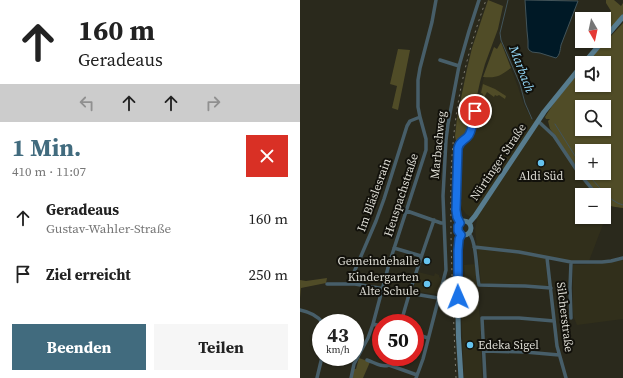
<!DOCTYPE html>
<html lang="de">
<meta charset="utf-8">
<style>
body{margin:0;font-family:"Source Serif 4",serif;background:#f6f6f6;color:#222;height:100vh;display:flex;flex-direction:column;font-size:15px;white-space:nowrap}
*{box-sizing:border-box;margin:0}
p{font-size:13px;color:#767676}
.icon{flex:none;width:22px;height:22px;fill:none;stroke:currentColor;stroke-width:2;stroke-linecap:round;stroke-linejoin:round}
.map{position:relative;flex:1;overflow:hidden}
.side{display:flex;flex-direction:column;background:#fff;width:300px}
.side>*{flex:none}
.guide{background:#fff;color:#222;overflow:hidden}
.needle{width:26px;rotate:171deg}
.controls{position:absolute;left:275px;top:12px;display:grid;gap:8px}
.controls a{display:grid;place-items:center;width:36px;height:36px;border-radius:0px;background:#fff;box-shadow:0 1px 3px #0004;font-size:20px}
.speed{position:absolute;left:12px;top:314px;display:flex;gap:8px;font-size:20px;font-weight:700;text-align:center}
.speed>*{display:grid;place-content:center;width:52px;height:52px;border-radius:50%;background:#fff;box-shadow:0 1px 3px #0004;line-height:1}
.speed small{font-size:10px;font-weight:400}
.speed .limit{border:6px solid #d22;background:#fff;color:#111}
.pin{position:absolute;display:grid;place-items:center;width:34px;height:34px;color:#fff;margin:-17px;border:2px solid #fff;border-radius:50%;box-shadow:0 1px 4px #0007}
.me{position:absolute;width:44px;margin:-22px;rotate:359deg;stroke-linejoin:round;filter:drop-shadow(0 0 3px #0008)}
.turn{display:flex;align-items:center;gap:14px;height:84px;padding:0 12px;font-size:18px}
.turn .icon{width:52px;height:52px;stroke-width:2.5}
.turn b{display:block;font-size:28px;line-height:34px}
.lanes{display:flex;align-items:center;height:38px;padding:0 12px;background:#0003;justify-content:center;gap:20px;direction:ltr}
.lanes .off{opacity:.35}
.round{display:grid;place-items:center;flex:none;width:42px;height:42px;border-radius:0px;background:#f6f6f6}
.headline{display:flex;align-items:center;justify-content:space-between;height:68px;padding:0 12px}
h1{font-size:24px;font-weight:700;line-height:30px;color:#416b7e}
.primary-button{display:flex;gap:8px;margin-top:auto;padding:8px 12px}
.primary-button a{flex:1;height:46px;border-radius:0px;background:#416b7e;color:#fff;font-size:16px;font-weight:700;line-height:46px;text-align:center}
.primary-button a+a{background:#f6f6f6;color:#222}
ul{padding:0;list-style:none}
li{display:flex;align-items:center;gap:12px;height:56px;padding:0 12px}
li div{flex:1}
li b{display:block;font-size:15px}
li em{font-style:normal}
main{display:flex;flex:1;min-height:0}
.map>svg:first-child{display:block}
.built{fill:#312f1b}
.green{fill:#504c27;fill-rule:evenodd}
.water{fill:#001926;stroke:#42545a}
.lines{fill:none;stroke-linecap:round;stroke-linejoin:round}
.stream{stroke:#42545a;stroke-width:1}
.minor{stroke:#475e69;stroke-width:3.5}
.secondary{stroke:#577c8e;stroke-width:5}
.rail{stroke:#7e7d72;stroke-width:1;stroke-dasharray:2 4;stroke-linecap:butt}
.route-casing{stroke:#114b97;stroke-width:10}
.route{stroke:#1a73e8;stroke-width:7}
.poi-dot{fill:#66c4ef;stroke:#12110b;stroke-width:1.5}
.labels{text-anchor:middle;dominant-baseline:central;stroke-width:4;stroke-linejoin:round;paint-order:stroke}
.street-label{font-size:12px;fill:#dddcd4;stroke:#12110b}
.poi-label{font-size:12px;fill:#dddcd4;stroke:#12110b;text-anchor:end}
.water-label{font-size:13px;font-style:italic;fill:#97dcfd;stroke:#12110b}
</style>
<main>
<section class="side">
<div class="guide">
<div class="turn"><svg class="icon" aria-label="ahead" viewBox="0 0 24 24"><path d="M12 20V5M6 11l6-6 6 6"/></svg><div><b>160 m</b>Geradeaus</div></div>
<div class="lanes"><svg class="icon off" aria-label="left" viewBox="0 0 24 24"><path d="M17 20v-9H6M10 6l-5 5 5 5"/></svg><svg class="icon" aria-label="ahead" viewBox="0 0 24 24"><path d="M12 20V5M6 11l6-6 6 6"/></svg><svg class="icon" aria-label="ahead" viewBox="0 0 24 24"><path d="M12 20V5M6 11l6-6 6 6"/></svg><svg class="icon off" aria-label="right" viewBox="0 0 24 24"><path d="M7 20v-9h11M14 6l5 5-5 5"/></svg></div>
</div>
<div class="headline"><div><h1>1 Min.</h1><p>410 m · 11:07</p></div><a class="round" style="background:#d93025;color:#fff"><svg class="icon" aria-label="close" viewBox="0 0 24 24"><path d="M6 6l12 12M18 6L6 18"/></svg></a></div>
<ul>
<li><svg class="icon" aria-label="ahead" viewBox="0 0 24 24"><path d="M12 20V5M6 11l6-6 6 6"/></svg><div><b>Geradeaus</b><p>Gustav-Wahler-Straße</p></div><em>160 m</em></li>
<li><svg class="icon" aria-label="arrive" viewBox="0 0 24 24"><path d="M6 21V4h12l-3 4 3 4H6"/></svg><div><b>Ziel erreicht</b></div><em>250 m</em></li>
</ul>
<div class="primary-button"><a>Beenden</a><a>Teilen</a></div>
</section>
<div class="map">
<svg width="323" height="378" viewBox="0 0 323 378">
<rect width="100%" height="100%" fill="#2a291c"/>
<!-- built -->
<path class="built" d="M211,69L218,87L224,105L232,120L243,122L255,135L279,171L299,195H282V217H304V201L310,206L289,261H270L245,256L248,285L245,286L220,284L181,283L175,229L177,220L171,216H169L166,214L163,210L160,203L162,201L160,197L163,148V144L166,142L170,136L172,131L180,91L185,74L203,72Z
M323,260V319L277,325L274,318L273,312V265L295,264L314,262Z
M175,264L181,331H180L182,378H164L160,283H166L164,265Z
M118,272L134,276L135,273L139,275V277L142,278L138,292L135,294L113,291Z"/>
<!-- green -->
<path class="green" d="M188,0L203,6L198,29L185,64L180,82L169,132L164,138L156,141L155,136L157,118L167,69L172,48Z
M306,0H314L321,6L323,3V14L304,36V29L309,23L306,15L311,11L306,3Z
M323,23V208C316,207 309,207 304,202V195H298L279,172L257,138L250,129L248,121L250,119H246L245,117L254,103L282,68V85H304V63H286ZM282,107H304V129H282ZM282,151H304V173H282Z
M201,42L211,68C199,76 198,78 183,77L194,47L197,49Z
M98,49L110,50L98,110L92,108L97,86L90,84Z
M183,84L195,89L206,96L205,99L199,95L197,96L195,95L194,97L187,92L179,107L180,108V109H177L179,101L181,102L183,94L181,93Z
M27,278L26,283L1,288L0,298V280L6,281Z
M59,358L70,362L63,378H52L54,369H56Z"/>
<!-- water -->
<path class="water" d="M225,0L278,1L261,45C260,50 260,55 256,58L240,53L232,52L229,50L228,48V41L227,31Z"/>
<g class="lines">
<!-- stream -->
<path class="stream" d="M208,0L200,33L201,40L220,84L225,103L232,119
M255,124L282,167
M287,173C296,183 309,202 323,205"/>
<!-- minor -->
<path class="minor" d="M140,60L159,66
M238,121L254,136L278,172L297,195
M304,203L306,205L304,211
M107,211L141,223H144
M160,223L157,217L156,209L158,148C160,140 165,141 169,135C173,128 173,119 175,111
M169,233C177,243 176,271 179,285L225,286L251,288
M174,247L219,252L271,262H302L311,261L323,258
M94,248L121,256
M247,258L257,346L266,378
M27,284H55L138,298
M49,284L76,221L84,199L107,126L110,121L120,117
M0,310C10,312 17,315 23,323
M271,318L270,288L271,262
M101,323C110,288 122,254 134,220
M73,324L81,326
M115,334L128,338
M184,351L225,352L259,355
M67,360C74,362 81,368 89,365L117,375
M89,365L91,357
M17,378L22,357
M51,378L54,364L68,338L73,324L89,264L126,150V139L120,117L118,107V80L120,68L132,22L136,0
M116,378L123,359L146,270L143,196L146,140L148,124L159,66L169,31L179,0
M185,378L182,318H219L254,321"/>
<!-- secondary -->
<path class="secondary" d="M304,39L323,17
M284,63L303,41
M157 228a7 7 0 1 1 14 0a7 7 0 1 1-14 0Z
M169,223L175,216L244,112L282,65
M161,378C158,342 157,305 158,269C158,258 157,245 161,235"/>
<!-- rail -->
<path class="rail" d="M156,378C154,330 152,283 151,235C151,205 150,175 153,144C157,94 169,47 186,0"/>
</g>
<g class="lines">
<!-- route casing -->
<g class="route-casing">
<path id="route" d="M158,297V250L159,239L161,235L158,231V226L160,223L157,217L156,210L158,148C160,140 165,141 169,135C173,128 173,119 175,111"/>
</g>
<!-- route -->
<use href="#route" class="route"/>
</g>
<!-- markers -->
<g class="poi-dot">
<circle cx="241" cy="163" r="4"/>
<circle cx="127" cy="261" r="4"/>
<circle cx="127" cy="284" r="4"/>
<circle cx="170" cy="345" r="4"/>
</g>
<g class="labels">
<!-- street labels -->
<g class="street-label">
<text transform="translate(138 145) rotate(-84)">Marbachweg</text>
<text transform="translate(198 162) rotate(-56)">Nürtinger Straße</text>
<text transform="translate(74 195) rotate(-70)">Im Bläslesrain</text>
<text transform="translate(101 195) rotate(-72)">Heuspachstraße</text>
<text transform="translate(265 317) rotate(83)">Silcherstraße</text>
</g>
<!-- poi labels -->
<g class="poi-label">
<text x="241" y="176" text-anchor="middle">Aldi Süd</text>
<text x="119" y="261">Gemeindehalle</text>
<text x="119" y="277">Kindergarten<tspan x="119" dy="14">Alte Schule</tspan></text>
<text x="178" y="345" text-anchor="start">Edeka Sigel</text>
</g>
<!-- water labels -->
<g class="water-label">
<text transform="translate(222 69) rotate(69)">Marbach</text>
</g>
</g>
</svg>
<div class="controls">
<a><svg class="needle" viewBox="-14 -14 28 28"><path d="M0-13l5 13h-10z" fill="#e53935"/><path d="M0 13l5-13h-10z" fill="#767676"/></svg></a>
<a><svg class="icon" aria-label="sound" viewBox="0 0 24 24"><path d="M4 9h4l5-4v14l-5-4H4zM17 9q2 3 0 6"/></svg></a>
<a><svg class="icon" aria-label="search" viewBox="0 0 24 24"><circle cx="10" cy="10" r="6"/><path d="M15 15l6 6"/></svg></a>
<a>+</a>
<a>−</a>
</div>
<div class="speed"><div>43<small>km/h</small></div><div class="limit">50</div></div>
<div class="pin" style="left:175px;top:111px;background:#d93025"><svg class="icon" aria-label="arrive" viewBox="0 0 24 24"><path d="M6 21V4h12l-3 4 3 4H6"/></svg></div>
<svg class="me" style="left:158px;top:297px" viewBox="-20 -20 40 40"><circle r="19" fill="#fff"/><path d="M0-13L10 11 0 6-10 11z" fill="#1a73e8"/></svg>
</div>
</main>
